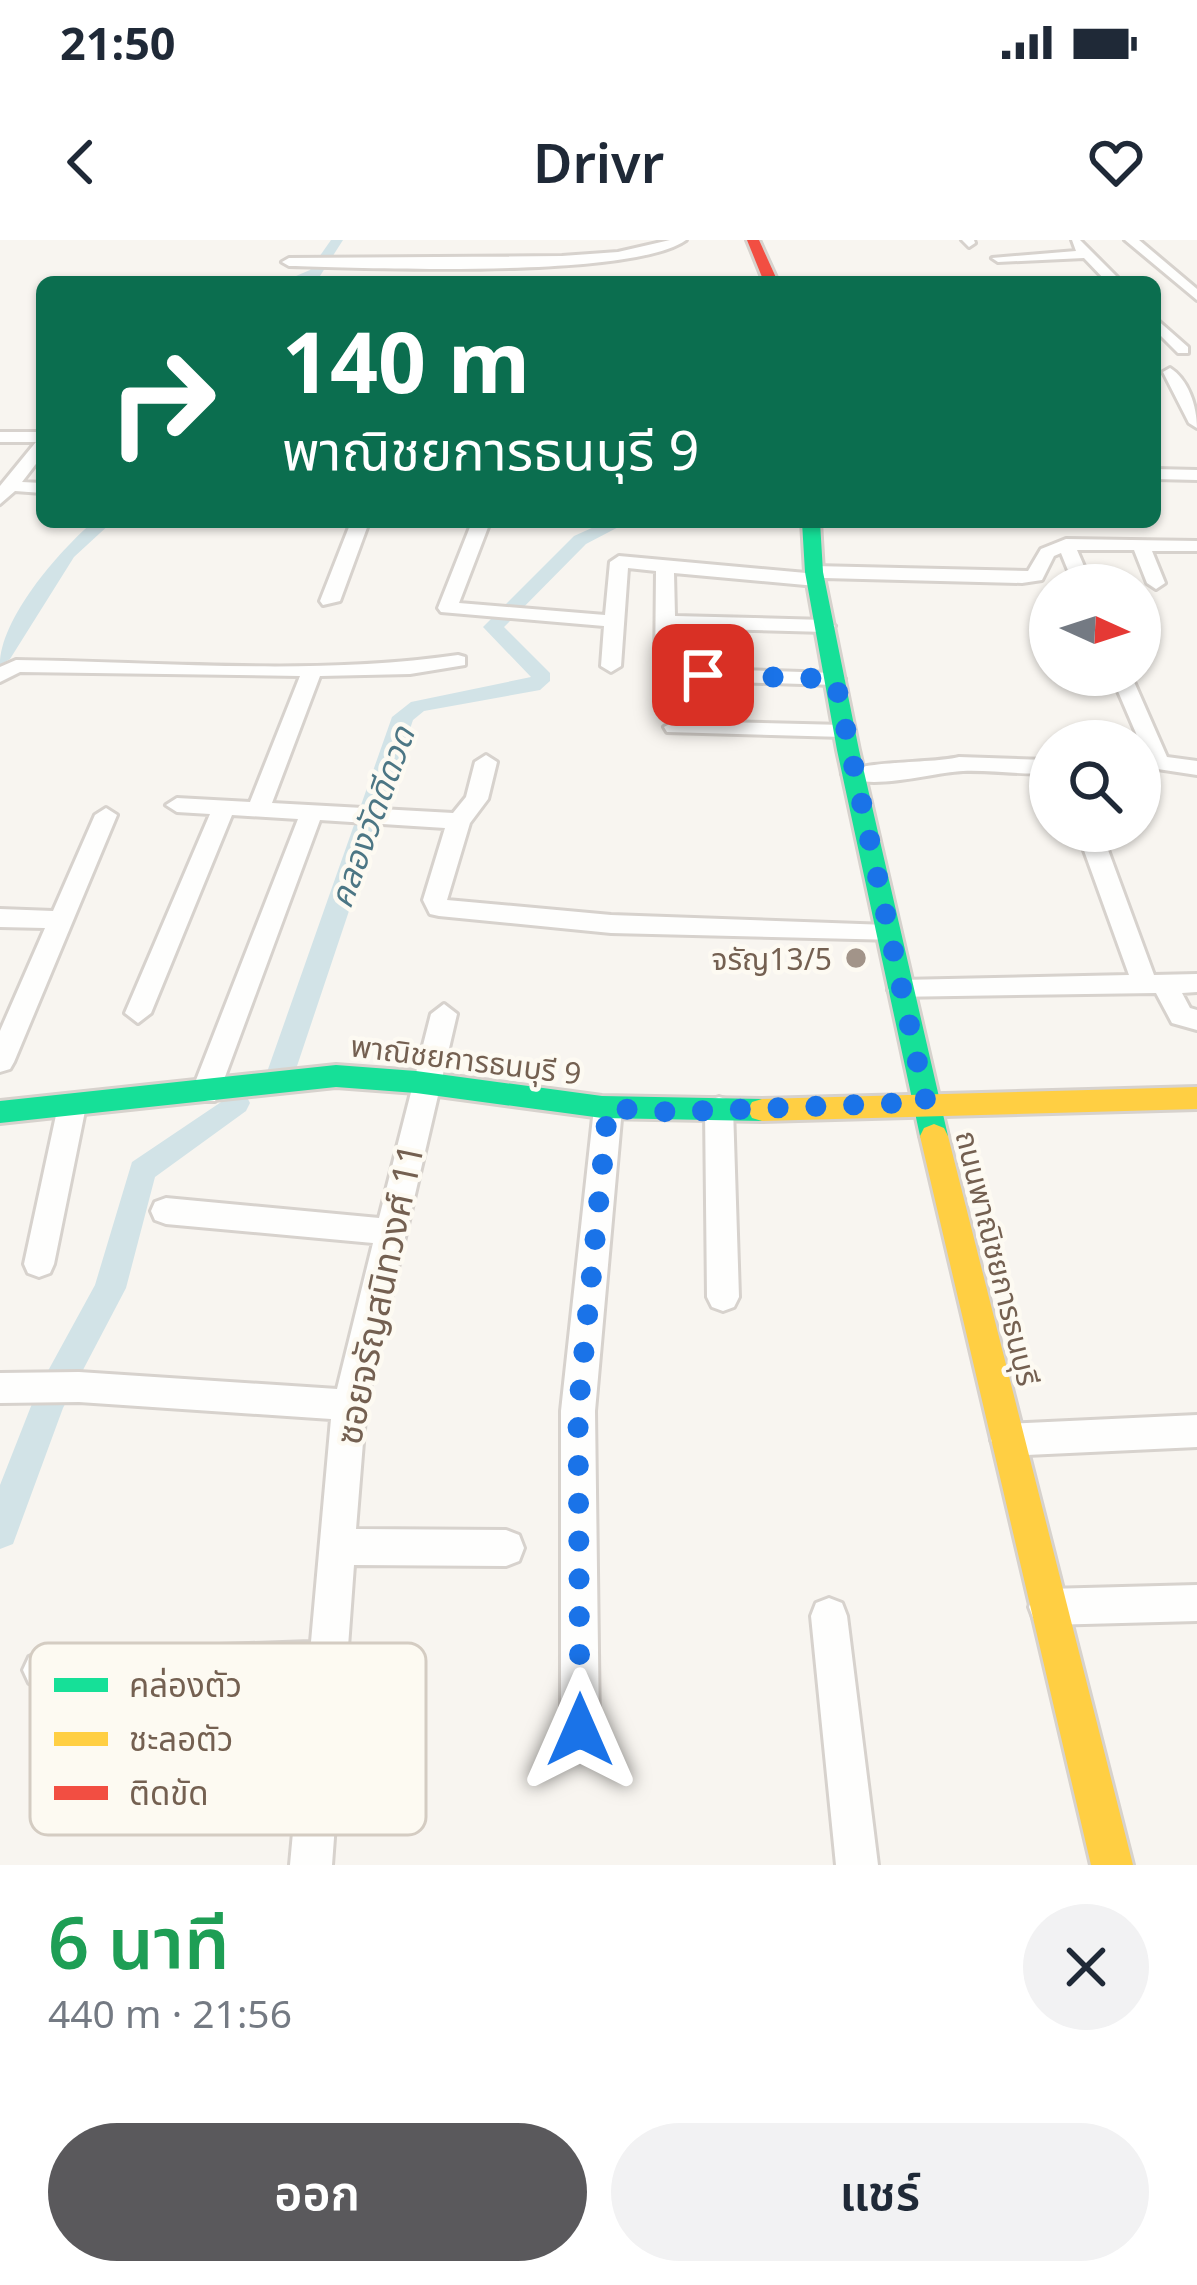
<!DOCTYPE html>
<html lang="th">
<meta charset="utf-8">
<style>
body{margin:0;font-family:"Noto Sans","Noto Sans Thai",sans-serif;background:#f2f2f3;color:#1f2937;height:100vh;display:flex;flex-direction:column;font-size:45px;white-space:nowrap}
*{box-sizing:border-box;margin:0}
p{font-size:39px;color:#747a83}
.icon{flex:none;width:66px;height:66px;fill:none;stroke:currentColor;stroke-width:2;stroke-linecap:round;stroke-linejoin:round}
.map{position:relative;height:1625px;overflow:hidden}
.panel{display:flex;flex-direction:column;background:#fff;flex:1}
.panel>*{flex:none}
.banner{position:absolute;left:36px;top:36px;width:1125px;height:252px;border-radius:18px;box-shadow:0 3px 9px #0004;background:#0b6e4f;color:#fff;overflow:hidden}
.needle{width:78px;rotate:93deg}
.fabs{position:absolute;left:1029px;top:324px;display:grid;gap:24px}
.fabs a{display:grid;place-items:center;width:132px;height:132px;border-radius:50%;background:#fff;box-shadow:0 3px 9px #0004;font-size:60px}
.pin{position:absolute;display:grid;place-items:center;width:102px;height:102px;color:#fff;margin:-51px;border-radius:24px;box-shadow:0 6px 18px #0006}
.me{position:absolute;width:132px;margin:-66px;rotate:0deg;stroke-linejoin:round;filter:drop-shadow(0 0 9px #0008)}
.turn{display:flex;align-items:center;gap:42px;height:252px;padding:0 48px;font-size:54px}
.turn .icon{width:156px;height:156px;stroke-width:2.5}
.turn b{display:block;font-size:84px;line-height:102px}
.round{display:grid;place-items:center;flex:none;width:126px;height:126px;border-radius:63px;background:#f2f2f3}
.summary{display:flex;align-items:center;justify-content:space-between;height:204px;padding:0 48px}
h1{font-size:72px;font-weight:600;line-height:90px;color:#1e9e55}
.action{display:flex;gap:24px;margin-top:auto;padding:24px 48px}
.action a{flex:1;height:138px;border-radius:72px;background:#5a595c;color:#fff;font-size:48px;font-weight:600;line-height:138px;text-align:center}
.action a+a{background:#f2f2f3;color:#1f2937}
.status{display:flex;justify-content:space-between;align-items:center;height:84px;padding:0 60px;background:#fff;direction:ltr}
.status svg{height:33px;fill:currentColor}
header{display:flex;justify-content:space-between;align-items:center;height:156px;padding:0 48px;background:#fff;font-size:54px;font-weight:600}
.map>svg:first-child{display:block}
.lines{fill:none;stroke-linecap:round;stroke-linejoin:round}
.canal{fill:#d2e3e7;fill-rule:evenodd}
.street-casing{stroke:#d7d2cd;stroke-width:6}
.fast-casing{stroke:#d7d2cd;stroke-width:6}
.slow-casing{stroke:#d7d2cd;stroke-width:6}
.jam-casing{stroke:#d7d2cd;stroke-width:6}
.street{fill:#fefefd;fill-rule:evenodd}
.fast{fill:#16e098;fill-rule:evenodd}
.slow{fill:#ffcf43;fill-rule:evenodd}
.jam{fill:#f24e42;fill-rule:evenodd}
.route{stroke:#1a73e8;stroke-width:21;stroke-dasharray:0 37.8}
.poi-dot{fill:#a29489;stroke:#fdfaf2;stroke-width:4.5}
.labels{text-anchor:middle;dominant-baseline:central;stroke-width:9;stroke-linejoin:round;paint-order:stroke}
.poi-label{font-size:30px;fill:#746051;stroke:#fdfaf2;text-anchor:end}
.street-label{font-size:30px;fill:#746051;stroke:#fdfaf2}
.water-label{font-size:33px;font-style:italic;fill:#4c7684;stroke:#fdfaf2}
.near-street-label{font-size:36px;fill:#746051;stroke:#fdfaf2}
.key{fill:#fdfaf2;stroke:#d4ccc2;stroke-width:3}
.key-label{font-size:33px;fill:#746051}
</style>
<div class="status"><b>21:50</b><svg viewBox="0 0 49 12"><path d="M0 12V9h3v3zM5 12V6h3v6zM10 12V3h3v9zM15 12V0h3v12zM26 1h20v11H26zM47 4h2v5h-2z"/></svg></div>
<header><svg class="icon" aria-label="back" viewBox="0 0 24 24"><path d="M15 5l-7 7 7 7"/></svg>Drivr<svg class="icon" aria-label="heart" viewBox="0 0 24 24"><path d="M12 20l-8-8c-3-5 5-10 8-4 3-6 11-1 8 4z"/></svg></header>
<div class="map">
<svg width="1197" height="1625" viewBox="0 0 1197 1625">
<rect width="100%" height="100%" fill="#f8f5f0"/>
<g class="lines">
<!-- canal -->
<path class="canal" d="M331,0H343L320,36L282,42L310,30Z
M93,282H112L74,317L10,419L0,425C0,379 58,312 93,282Z
M605,282H628L586,304L504,387L550,433V441L540,450L424,471L413,480L294,835L290,843H270L266,835L392,477L411,462L531,437L483,387L574,296Z
M236,852L246,855L250,863L246,871L155,937L126,1048L63,1168L13,1304L0,1309V1245L37,1151L95,1045L132,922Z"/>
<!-- street casing -->
<g class="street-casing">
<path id="street" d="M670,0H686C632,39 366,28 289,26L282,22L289,18L562,16L618,12Z
M962,0H974L975,3L969,7Z
M1072,0H1080L1122,42H1107L1084,18L998,22L992,18L1076,11Z
M1125,0H1139L1197,49V60Z
M1155,78L1188,107V113H1178L1155,90Z
M1170,128C1188,139 1197,166 1197,188L1189,183L1163,132Z
M0,192H42V216L22,242L42,243V253L15,251L0,264V246L36,202H0Z
M1155,229L1197,230V240L1155,239Z
M351,282H369L340,361L323,365L320,361Z
M472,282H490L459,363L605,375L610,322L619,316L806,333L814,326L1028,331L1041,309L1066,299L1197,301V311H1152L1165,343L1156,349L1147,343L1134,310H1077L1092,345H1074L1061,313L1054,316L1042,340L1022,343L824,338L823,344L816,346L674,333L675,376L825,380L835,386L825,392L675,388V428L835,433L845,439L835,445L665,440L655,434L656,331L628,328L621,426L611,432L601,426L604,386L441,372L438,368Z
M458,415L465,417V425L410,434L320,436L272,563L453,573L466,557L475,522L486,515L497,522L488,559L470,583L447,660L611,675L888,685L900,694L897,700L611,693L439,676L430,674L423,660L445,588L320,580L219,853L215,861H195L191,853L298,579L232,575L151,773L138,783L125,773L210,574L177,572L166,565L177,558L250,562L300,436L20,432L0,442V427L16,420C162,422 314,436 458,415Z
M1111,435H1131L1167,517L1197,521V535L1151,528Z
M675,481L844,485L855,491L844,497L667,492L664,487Z
M959,517L1046,520L1050,521V533C1021,535 992,530 963,531C934,532 865,553 842,534C860,520 931,524 959,517Z
M106,568L117,575L14,822L10,829L0,832V791L45,688L0,687V669L53,671L95,575Z
M1077,591H1101L1154,735L1197,734V752L1182,753L1190,768L1197,770V790L1172,783L1156,753L892,757L888,750L892,743L901,740L1129,735Z
M444,764L457,774L366,1165L356,1289L506,1290L519,1295L524,1308L519,1321L506,1326L354,1325L332,1625H290L307,1440L42,1449L29,1443L23,1430L29,1417L42,1411L311,1402L331,1179L79,1162L0,1163V1133L79,1132L337,1149L373,1003L166,984L155,980L151,971L155,962L166,958L379,978L431,774Z
M72,855L82,858L86,866L54,1024L50,1033L39,1037L28,1033L24,1024L58,866L62,858Z
M608,857L618,860L622,868L595,1171L599,1490L594,1504L580,1509L566,1504L561,1490V1171L594,868L598,860Z
M719,857L729,860L733,868L739,1057L734,1067L723,1071L712,1067L707,1057L705,868L709,860Z
M1197,1175V1207L1008,1216L996,1211L991,1200L996,1189L1008,1184Z
M1197,1345V1381L1047,1385L1034,1380L1029,1367L1034,1354L1047,1349Z
M829,1358L842,1363L847,1376L878,1625H836L811,1376L816,1363Z"/>
</g>
<!-- fast casing -->
<g class="fast-casing">
<path id="fast" d="M802,282H820L823,332L859,510L948,896L944,904H924L920,896L837,510L805,332Z
M336,825L416,831L602,856L762,859L772,862L776,870L772,878L762,881L602,878L416,853L336,847L0,883V861Z"/>
</g>
<!-- slow casing -->
<g class="slow-casing">
<path id="slow" d="M1197,847V869L762,881L752,878L748,870L752,862L762,859Z
M934,884L944,888L948,896L1133,1625H1091L920,896L924,888Z"/>
</g>
<!-- jam casing -->
<g class="jam-casing">
<path id="jam" d="M747,0H759L778,42H764Z"/>
</g>
<!-- street -->
<use href="#street" class="street"/>
<!-- fast -->
<use href="#fast" class="fast"/>
<!-- slow -->
<use href="#slow" class="slow"/>
<!-- jam -->
<use href="#jam" class="jam"/>
</g>
<g class="lines">
<!-- route -->
<path class="route" d="M580,1490L578,1172L608,868L670,872L926,862L835,439L703,435"/>
</g>
<!-- markers -->
<circle class="poi-dot" cx="856" cy="718" r="12"/>
<g class="labels">
<!-- poi labels -->
<g class="poi-label">
<text x="832" y="718">จรัญ13/5</text>
</g>
<!-- street labels -->
<g class="street-label">
<text transform="translate(466 819) rotate(7)">พาณิชยการธนบุรี 9</text>
<text transform="translate(998 1018) rotate(76)">ถนนพาณิชยการธนบุรี</text>
</g>
<!-- water labels -->
<g class="water-label">
<text transform="translate(371 577) rotate(-70)">คลองวัดดีดวด</text>
</g>
<!-- near-street labels -->
<g class="near-street-label">
<text transform="translate(379 1054) rotate(-78)">ซอยจรัญสนิทวงศ์ 11</text>
</g>
</g>
<!-- legend -->
<rect x="30" y="1403" width="396" height="192" rx="18" class="key"/>
<rect x="54" y="1438" width="54" height="14" fill="#16e098"/>
<rect x="54" y="1492" width="54" height="14" fill="#ffcf43"/>
<rect x="54" y="1546" width="54" height="14" fill="#f24e42"/>
<g class="key-label">
<text x="129" y="1457">คล่องตัว</text>
<text x="129" y="1511">ชะลอตัว</text>
<text x="129" y="1565">ติดขัด</text>
</g>
</svg>
<div class="fabs">
<a><svg class="needle" viewBox="-14 -14 28 28"><path d="M0-13l5 13h-10z" fill="#e53935"/><path d="M0 13l5-13h-10z" fill="#747a83"/></svg></a>
<a><svg class="icon" aria-label="search" viewBox="0 0 24 24"><circle cx="10" cy="10" r="6"/><path d="M15 15l6 6"/></svg></a>
</div>
<div class="pin" style="left:703px;top:435px;background:#d93025"><svg class="icon" aria-label="arrive" viewBox="0 0 24 24"><path d="M6 21V4h12l-3 4 3 4H6"/></svg></div>
<svg class="me" style="left:580px;top:1490px" viewBox="-20 -20 40 40"><path d="M0-17L14 15 0 8-14 15z" fill="#1a73e8" stroke="#fff" stroke-width="4"/></svg>
<div class="banner">
<div class="turn"><svg class="icon" aria-label="right" viewBox="0 0 24 24"><path d="M7 20v-9h11M14 6l5 5-5 5"/></svg><div><b>140 m</b>พาณิชยการธนบุรี 9</div></div>
</div>
</div>
<section class="panel">
<div class="summary"><div><h1>6 นาที</h1><p>440 m · 21:56</p></div><a class="round"><svg class="icon" aria-label="close" viewBox="0 0 24 24"><path d="M6 6l12 12M18 6L6 18"/></svg></a></div>
<div class="action"><a>ออก</a><a>แชร์</a></div>
</section>
